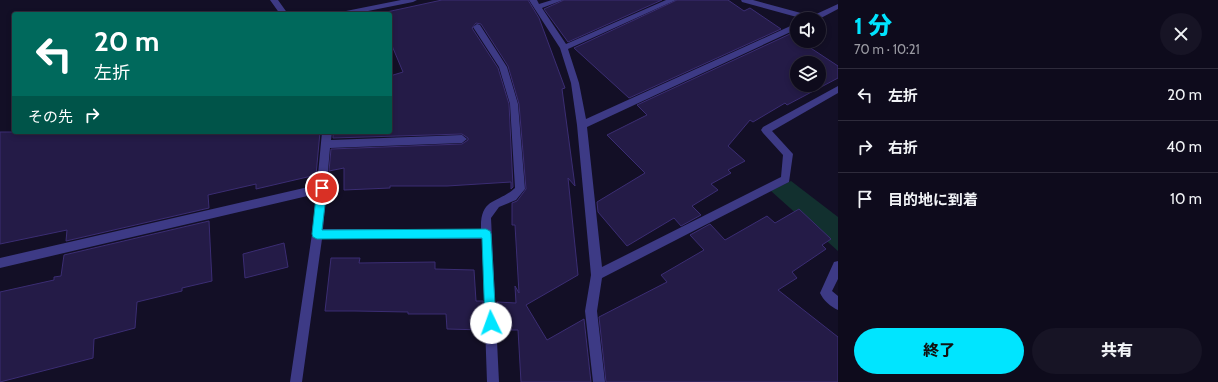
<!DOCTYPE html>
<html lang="ja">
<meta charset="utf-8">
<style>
body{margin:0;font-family:Cabin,"Noto Sans JP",sans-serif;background:#171425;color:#f1f3f6;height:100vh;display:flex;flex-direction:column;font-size:15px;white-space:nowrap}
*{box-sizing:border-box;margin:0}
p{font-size:13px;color:#9b9ba3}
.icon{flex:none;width:22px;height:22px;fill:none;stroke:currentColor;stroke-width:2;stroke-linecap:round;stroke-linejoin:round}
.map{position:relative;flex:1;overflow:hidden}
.panel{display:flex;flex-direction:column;background:#0e0b1c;width:380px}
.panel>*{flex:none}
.hud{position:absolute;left:12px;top:12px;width:380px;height:122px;border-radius:4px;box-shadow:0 2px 6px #0003,0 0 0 1px #2e2b3b;background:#00695c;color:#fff;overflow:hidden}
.tools{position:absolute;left:790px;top:12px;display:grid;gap:8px}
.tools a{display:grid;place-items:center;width:36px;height:36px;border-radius:50%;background:#0e0b1c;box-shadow:0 2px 6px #0003,0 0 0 1px #2e2b3b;font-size:20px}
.pin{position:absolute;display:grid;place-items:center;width:34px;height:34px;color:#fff;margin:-17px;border:2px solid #fff;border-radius:50%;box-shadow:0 1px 4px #0007}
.me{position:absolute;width:44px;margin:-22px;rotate:357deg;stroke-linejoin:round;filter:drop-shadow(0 0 3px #0008)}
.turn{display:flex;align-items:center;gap:14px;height:84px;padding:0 16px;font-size:18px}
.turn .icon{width:52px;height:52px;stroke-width:2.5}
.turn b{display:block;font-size:28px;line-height:34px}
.then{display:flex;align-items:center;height:38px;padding:0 16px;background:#0003;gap:8px;font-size:15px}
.round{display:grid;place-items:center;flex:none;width:42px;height:42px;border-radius:21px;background:#171425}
.overview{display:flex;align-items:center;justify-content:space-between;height:68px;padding:0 16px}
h1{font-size:24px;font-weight:800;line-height:30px;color:#00e5ff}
.cta{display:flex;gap:8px;margin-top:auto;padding:8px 16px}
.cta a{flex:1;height:46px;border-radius:24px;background:#00e5ff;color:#111;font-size:16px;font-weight:800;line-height:46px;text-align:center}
.cta a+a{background:#171425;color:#f1f3f6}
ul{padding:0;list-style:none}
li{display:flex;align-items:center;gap:12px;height:52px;padding:0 16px;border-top:1px solid #2e2b3b}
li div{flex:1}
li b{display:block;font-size:15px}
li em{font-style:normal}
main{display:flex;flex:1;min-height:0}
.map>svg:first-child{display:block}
.green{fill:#12302f}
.building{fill:#241b47;stroke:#3b2d73;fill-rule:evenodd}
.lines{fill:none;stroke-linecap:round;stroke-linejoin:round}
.service{fill:#3d3a85;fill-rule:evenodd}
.minor{fill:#3d3a85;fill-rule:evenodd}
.route{fill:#00e5ff;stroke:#0095a6}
</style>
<main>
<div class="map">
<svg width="838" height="382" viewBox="0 0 838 382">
<rect width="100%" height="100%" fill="#130f26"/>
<!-- green -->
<path class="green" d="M791,181L838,217V251L771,191Z"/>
<!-- building -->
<path class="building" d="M442,0H528L539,18L565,88L562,89L575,186L568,178L578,275L526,305L547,340L584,319L591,382H521L518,330H498L497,302L516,303L515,286L519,293L515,225H512V203L517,201L526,189L519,104L508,66L481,24L476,23L472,28L498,68L509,104L513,187L511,189V182L447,186H390V188L344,190V168L329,171L331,149L462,144L468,140V138L462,134L333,138V132H390V76L403,72L390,41V14L382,13Z
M564,0H662L568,42L544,9Z
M677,0H728L744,11L750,8L781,29L629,98L574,48Z
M790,34L797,39V41H800L838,66V78L787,105L785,103L753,122L750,120L728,146L745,161L728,170L731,173L711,184L718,190L692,206L701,215L681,226L674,218L627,246L598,212L597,202L645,173L607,135L647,115L637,105ZM797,63H819V85H797Z
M0,132H320L316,175L256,189V184L208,195L209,208L66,241L67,230L0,244Z
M799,209L831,239L822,245L826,249L792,272L797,278L778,290L838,337V382H606L599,317L667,282L661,275L704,250L690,235L710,224L725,240L767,216L775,223Z
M209,221L212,281L182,288V291L137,302L135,328L94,339L93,358L0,382V292L54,280V277L61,276L64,255Z
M284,243L288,267L245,278L243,254Z
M331,258H360L359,263L435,262V269L474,270L476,301H483L484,330L447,329L446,314H408V312L355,311H325Z"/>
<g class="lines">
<!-- service -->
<path class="service" d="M401,0H417L413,2L353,14H337L341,12Z"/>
<!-- minor -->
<path class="minor" d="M270,0H278L288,14H280Z
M529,0H537L539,4L552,0H563L542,8L566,44L666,0H676L568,49L579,83L586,119L797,23V29L587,127L602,267L781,177L783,155L763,133L761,130L763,127L838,86V93L772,131L793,154L789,182L602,278L597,311L605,382H593L585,311L591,275L577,125L571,83L560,48Z
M741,0H753L812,16L838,4V9L819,19H804L742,2Z
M477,24L480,25L507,67L518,104L525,189L516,200L499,207L491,218L499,382H487L482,239H322L302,382H290L312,234L316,194L0,268V258L317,185L322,132H332L331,140L462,135L467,139L462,143L330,148L323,229H481C480,197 498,204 515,188L510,104L499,67L473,27Z
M838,261V279L832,291L838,296V310C831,307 823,300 820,293L834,262Z"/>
</g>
<!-- route -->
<path class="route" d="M322,185L325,186L327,188L322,230L486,229L490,231L491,234L496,323L494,326L491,328L487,326L485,323L482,238L317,239L313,237L312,234L317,188L319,186Z"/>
</svg>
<div class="tools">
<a><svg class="icon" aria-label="sound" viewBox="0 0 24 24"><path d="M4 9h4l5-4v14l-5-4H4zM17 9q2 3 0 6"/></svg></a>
<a><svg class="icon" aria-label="layers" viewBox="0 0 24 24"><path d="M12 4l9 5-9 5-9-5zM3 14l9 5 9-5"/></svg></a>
</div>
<div class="pin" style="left:322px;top:188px;background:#d93025"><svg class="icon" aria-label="arrive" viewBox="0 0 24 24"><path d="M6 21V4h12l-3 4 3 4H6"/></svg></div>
<svg class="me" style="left:491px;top:323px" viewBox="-20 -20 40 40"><circle r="19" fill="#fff"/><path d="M0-13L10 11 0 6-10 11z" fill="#00e5ff"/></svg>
<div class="hud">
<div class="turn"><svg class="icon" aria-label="left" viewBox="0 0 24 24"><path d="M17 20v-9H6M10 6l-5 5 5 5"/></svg><div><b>20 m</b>左折</div></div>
<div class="then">その先<svg class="icon" aria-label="right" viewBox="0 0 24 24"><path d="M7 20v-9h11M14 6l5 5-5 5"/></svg></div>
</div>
</div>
<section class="panel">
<div class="overview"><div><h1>1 分</h1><p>70 m · 10:21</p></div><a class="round"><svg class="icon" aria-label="close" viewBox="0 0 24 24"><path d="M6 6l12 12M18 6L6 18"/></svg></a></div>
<ul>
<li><svg class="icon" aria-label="left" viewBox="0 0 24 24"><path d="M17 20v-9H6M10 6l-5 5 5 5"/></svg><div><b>左折</b></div><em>20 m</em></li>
<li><svg class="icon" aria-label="right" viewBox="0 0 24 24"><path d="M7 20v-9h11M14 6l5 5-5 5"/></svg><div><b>右折</b></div><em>40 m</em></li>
<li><svg class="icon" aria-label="arrive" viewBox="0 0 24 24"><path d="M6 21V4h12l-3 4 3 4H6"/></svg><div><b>目的地に到着</b></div><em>10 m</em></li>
</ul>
<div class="cta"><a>終了</a><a>共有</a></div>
</section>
</main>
